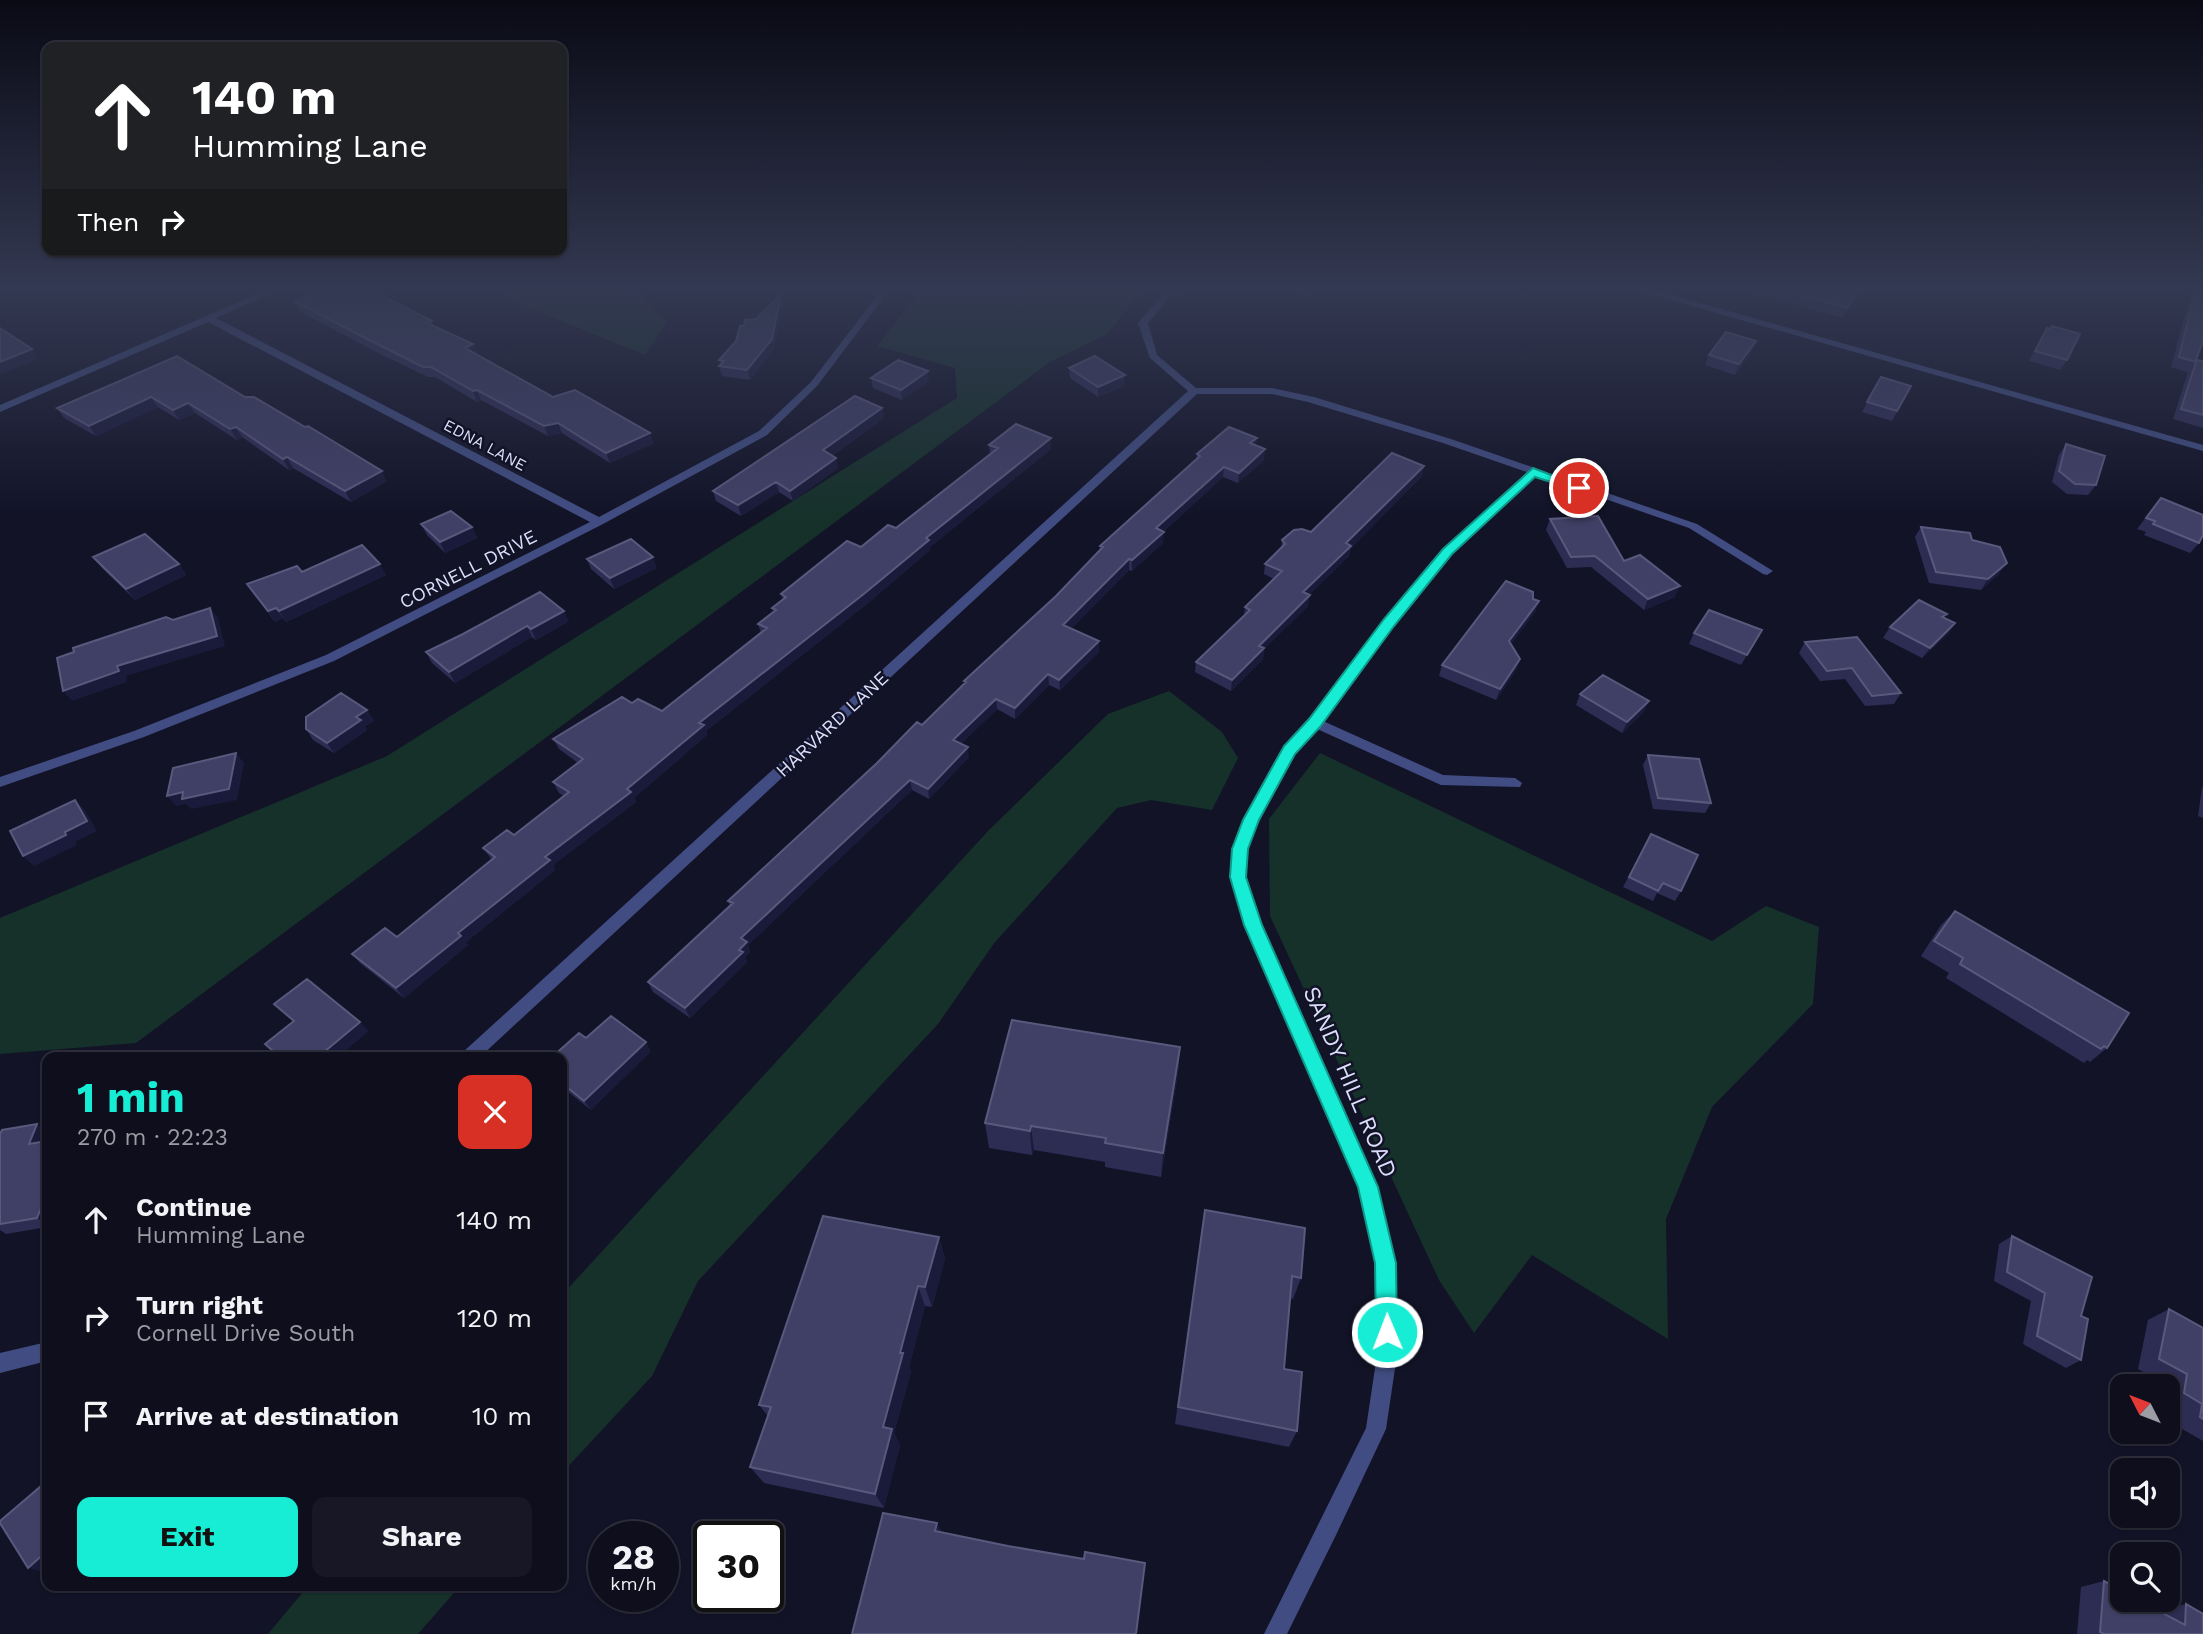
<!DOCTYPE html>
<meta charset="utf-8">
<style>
body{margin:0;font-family:"Work Sans",sans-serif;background:#171726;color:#f1f3f6;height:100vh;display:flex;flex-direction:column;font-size:26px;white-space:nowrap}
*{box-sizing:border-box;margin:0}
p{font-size:23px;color:#9b9ca4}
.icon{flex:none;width:38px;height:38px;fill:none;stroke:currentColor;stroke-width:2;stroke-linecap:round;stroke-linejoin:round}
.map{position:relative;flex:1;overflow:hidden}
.details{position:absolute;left:42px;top:1052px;width:525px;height:539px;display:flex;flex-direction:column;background:#0e0e1d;border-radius:14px;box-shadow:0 2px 5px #0004,0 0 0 2px #2e2e3b}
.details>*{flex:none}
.top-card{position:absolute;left:42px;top:42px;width:525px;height:214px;border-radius:14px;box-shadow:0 2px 5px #0004,0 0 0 2px #2e2e3b;background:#202124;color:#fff;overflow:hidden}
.needle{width:46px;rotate:312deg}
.buttons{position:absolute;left:2110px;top:1374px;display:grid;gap:14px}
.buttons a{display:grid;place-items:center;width:70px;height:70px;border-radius:14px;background:#0e0e1d;box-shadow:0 2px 5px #0004,0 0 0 2px #2e2e3b;font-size:35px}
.speed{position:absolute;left:588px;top:1521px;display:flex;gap:14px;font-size:35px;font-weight:700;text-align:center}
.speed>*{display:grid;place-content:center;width:91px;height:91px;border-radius:50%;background:#0e0e1d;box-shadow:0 2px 5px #0004,0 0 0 2px #2e2e3b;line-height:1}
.speed small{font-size:18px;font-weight:400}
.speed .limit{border:4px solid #111;border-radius:10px;background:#fff;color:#111}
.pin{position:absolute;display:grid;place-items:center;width:60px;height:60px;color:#fff;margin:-30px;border:4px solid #fff;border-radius:50%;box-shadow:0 2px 7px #0007}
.me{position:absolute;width:77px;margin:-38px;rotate:359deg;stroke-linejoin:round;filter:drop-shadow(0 0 5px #0008)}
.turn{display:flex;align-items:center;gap:24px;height:147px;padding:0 35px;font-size:32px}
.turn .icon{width:91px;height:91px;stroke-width:2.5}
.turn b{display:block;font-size:49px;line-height:60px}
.then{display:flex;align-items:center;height:66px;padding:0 35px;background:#0003;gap:14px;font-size:26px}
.round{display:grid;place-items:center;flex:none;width:74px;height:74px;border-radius:14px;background:#171726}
.headline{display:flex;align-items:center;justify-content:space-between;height:119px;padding:0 35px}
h1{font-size:42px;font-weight:700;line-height:52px;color:#17ecd4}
.button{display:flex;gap:14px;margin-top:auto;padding:14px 35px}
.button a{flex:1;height:80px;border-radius:14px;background:#17ecd4;color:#111;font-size:28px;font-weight:700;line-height:80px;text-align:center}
.button a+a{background:#171726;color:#f1f3f6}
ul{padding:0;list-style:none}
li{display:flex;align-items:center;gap:21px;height:98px;padding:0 35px}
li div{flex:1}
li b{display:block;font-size:26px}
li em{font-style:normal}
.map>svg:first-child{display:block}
.green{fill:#16312a}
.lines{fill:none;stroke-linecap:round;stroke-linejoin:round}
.street{fill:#414d82;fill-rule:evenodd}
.wall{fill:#2d2d54}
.shaded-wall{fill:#1a1b3a}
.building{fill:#404066;stroke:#58597d;stroke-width:2}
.route{fill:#17ecd4;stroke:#0f998a;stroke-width:2}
.labels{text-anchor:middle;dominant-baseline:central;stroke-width:5;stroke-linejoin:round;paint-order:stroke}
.far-street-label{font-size:16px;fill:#dbdffc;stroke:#121327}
.street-label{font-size:19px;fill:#dbdffc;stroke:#121327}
.near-street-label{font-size:23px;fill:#dbdffc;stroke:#121327}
</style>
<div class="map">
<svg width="2203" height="1634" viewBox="0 0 2203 1634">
<rect width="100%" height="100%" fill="#121327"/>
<!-- green -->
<path class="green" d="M494,288H634L667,322L645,355L522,305Z
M923,288H1148L1142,290L1107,334L1050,362L136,1043L0,1054V918L387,756L957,398L955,368L877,346Z
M1169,691L1222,732L1238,758L1212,810L1151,800L1117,808L995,942L938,1024L698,1281L652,1376L562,1473V1295L989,830L1108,714Z
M1320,753L1712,941L1766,906L1819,927L1813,1004L1712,1107L1666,1219L1668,1339L1532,1255L1474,1333L1439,1280L1270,916L1269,819Z
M308,1586H460L418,1634H268Z"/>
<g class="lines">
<!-- street -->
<path class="street" d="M271,288H282L216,318L599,517L759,431L811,382L883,288H891L817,386L767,435L603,524L334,661L144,737L0,787V777L134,731L326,655L590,522L208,322L0,412V405Z
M1181,288H1192L1169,298L1148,323L1157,355L1196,388H1272L1314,397L1451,439L1697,524L1773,571L1767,575L1763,574L1689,528L1536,475L1452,555L1393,626L1323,721L1443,775L1515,778L1522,783L1520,787L1441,785L1317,729L1294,753L1258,820L1247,849L1245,877L1261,925L1377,1187L1394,1263L1397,1355L1386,1429L1336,1535L1287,1634H1264L1366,1428L1377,1355L1376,1263L1359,1187L1245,925L1231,877L1233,849L1244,820L1284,747L1310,720L1385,620L1444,549L1527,472L1443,443L1308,402L1272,394H1197L480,1057H461L463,1052L1188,391L1150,358L1138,323L1163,294Z
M1635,288H1647L2203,445V451L1636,290Z
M47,1342V1361L0,1373V1353Z"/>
</g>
<!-- wall -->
<path class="wall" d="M1286,288H1320L1308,296Z
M1742,288H1858L1843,318L1741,290Z
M2196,288V360L2203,361V428L2173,419L2188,372L2171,367L2190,297Z
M294,301L432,321L434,326L473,344L477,354V355L553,397L654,443L610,463L562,433L548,436L481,400L477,402L435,377H428L380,354L299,311Z
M783,304L774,349L750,380L722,376L719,366L721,364L719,360L736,341L744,326Z
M2047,328L2067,360L2060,370L2029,361Z
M1756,341L1752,352L1735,375L1705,365L1709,355Z
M177,356L245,397L387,481L351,502L293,468L289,470L242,437L237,440L195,413L179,420L158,407L96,436L64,418L57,408Z
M1069,368L1124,386L1098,397L1070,378Z
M1881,377L1911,386L1892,421L1862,412Z
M871,378L929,381L902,400L873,388Z
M882,408L884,418L832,456L838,468L793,501L779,492L741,516L716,501L713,491Z
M2066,444L2096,485L2088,495L2067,494L2052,482L2059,455Z
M989,445L1051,449L930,547V550L867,604L706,731L707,735L634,798L636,802L553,865L555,870L466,942L468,945L404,998L360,963L352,954L397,937L492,860L483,848L514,835L564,796L559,793L553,782L578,763L559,749L553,739L632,703L662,711L761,633L758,624L773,612L772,608L783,600L781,594L861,547L896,528L990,454Z
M1256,446L1264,460L1238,483L1223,477L1163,532V543L1132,571L1129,570L1071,629L1099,641V652L1060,690L1049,685L1015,719L997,709L961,744L969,757L929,799L912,790L748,945L750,952L745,957L747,962L690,1018L653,992L648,982L730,906L728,901L922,725L965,684L964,681L1056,596L1100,549V546L1196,459L1197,454Z
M1422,476L1351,548L1349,556L1309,595L1308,606L1264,649L1263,659L1231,691L1195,672L1196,662L1244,616L1245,607L1274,579L1264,574L1265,564L1281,548L1282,540L1311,532Z
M2161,498L2199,543L2190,553L2144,535L2146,532L2137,529Z
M1550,519L1624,561L1675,597L1644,610L1591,567L1567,568L1546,530Z
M421,524L472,527L477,538L445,553L427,535Z
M1921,527L1972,540L1999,574L1981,590L1929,583L1915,537Z
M93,557L179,564L186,575L135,600L102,568Z
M587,559L657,568L614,589L591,569Z
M302,572L386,575L286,622L283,618L275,622L247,584Z
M1533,599L1539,601L1535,612L1511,644L1520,659L1516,670L1496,700L1439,676L1442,665Z
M569,621L536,640L532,637L455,683L432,663L426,652L463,634Z
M1955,623L1948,634L1922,658L1883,638L1890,627Z
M1762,630L1741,665L1689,644L1694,633Z
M1805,642L1901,693L1894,704L1865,706L1845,679L1820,681L1799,653Z
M1580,694L1644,712L1622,733L1576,705Z
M367,710L374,721L365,726L367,730L334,753L313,740L306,729Z
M1648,755L1711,803L1705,813L1653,809L1643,765Z
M2203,786V818L2198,816L2202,788Z
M1651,834L1681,891L1675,901L1657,893L1653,901L1623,887Z
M1955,911L2107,1048L2090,1062L2087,1060L2084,1063L1946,978L1949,973L1921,956L1941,925Z
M1180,1047L1178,1073L1161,1177L1105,1167V1162L1034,1150L1032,1155L989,1148L985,1123Z
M651,1051L591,1110L562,1087V1057Z
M37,1124L47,1132V1227L6,1234L0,1230V1134Z
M1205,1210L1301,1278L1293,1299L1290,1298L1284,1369L1297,1431L1289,1447L1175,1424Z
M2012,1236L2081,1316V1360L2066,1368L2023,1344L2031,1301L1994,1281L1999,1244Z
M939,1237L945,1259L932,1307L925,1306L909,1367L911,1372L894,1433L900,1445L884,1508L764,1483L750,1467L768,1416L759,1405Z
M2169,1309L2203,1328V1441L2177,1426L2179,1413L2168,1406V1386H2164L2165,1384L2138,1369L2148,1320Z
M2104,1581L2161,1612L2162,1610L2186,1604L2203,1634H2077L2081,1587Z"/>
<!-- shaded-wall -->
<path class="shaded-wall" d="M1309,288H1320L1308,296Z
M781,294L783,304L774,349L750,380L747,370Z
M1756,341L1752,352L1735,375L1739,364Z
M473,344L477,354L469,359L465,348Z
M32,349L39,359L0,375V362Z
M928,371L929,381L902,400L901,390Z
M1125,375L1124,386L1098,397V387Z
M477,390L481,400L477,402L473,391Z
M151,397L158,407L96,436L89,426Z
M188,403L195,413L179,420L173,410Z
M882,408L884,418L825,461L823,450Z
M558,423L562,433L548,436L544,426Z
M236,427L242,437L237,440L230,429Z
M650,433L654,443L610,463L606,453Z
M1051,438V449L930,547V550L867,604L706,731L707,735L634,798L636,802L553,865L555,870L466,942L468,945L404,998L396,988L545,857L627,789L699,723L926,538Z
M1257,438L1256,448L1250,443Z
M1265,449L1264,460L1238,483L1239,473Z
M287,457L293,468L289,470L283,459Z
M836,458L838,468L793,501L790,491Z
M1424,466L1422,476L1351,548L1349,556L1301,603L1303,592L1346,543Z
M1224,467L1223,477L1155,539L1156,528Z
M382,471L387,481L351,502L345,491Z
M776,482L779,492L741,516L738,505Z
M472,527L477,538L445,553L440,542Z
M1164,532L1163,543L1132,571V560Z
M653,557L657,568L614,589L610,578Z
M1129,559V570L1064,636L1063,625Z
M2007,563L1999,574L1981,590L1988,579Z
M179,564L186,575L135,600L126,589Z
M380,564L386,575L286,622L279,611Z
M1680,586L1675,597L1644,610L1648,599Z
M1310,595L1308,606L1264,649L1263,659L1231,691L1232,680L1259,646Z
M1539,601L1535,612L1505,652L1509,641Z
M210,608L218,618L225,646L126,676L127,682L72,701L63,691L117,666Z
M276,608L283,618L275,622L268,611Z
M564,611L569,621L536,640L531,629Z
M1955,623L1948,634L1922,658L1930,648Z
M527,626L532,637L455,683L449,672Z
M1099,641V652L1060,690L1059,680Z
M1520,659L1516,670L1496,700L1500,689Z
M1048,674L1049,685L1015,719V708Z
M996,699L997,709L955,750L953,740Z
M1649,701L1644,712L1622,733L1627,722Z
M367,710L374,721L365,726L367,730L334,753L327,743L356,717Z
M968,747L969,757L929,799L928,789Z
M236,753L244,763L237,800L191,809L186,804L176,806L167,796Z
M910,780L912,790L748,945L750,952L745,957L747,962L690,1018L685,1008L739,950L741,938Z
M75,800L85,810L97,831L75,842L77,845L34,866L23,856L65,832Z
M360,1022L369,1031L338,1057H318Z
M646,1042L651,1051L591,1110L584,1101Z
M1180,1047L1178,1073L1161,1177L1163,1153Z
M37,1124L47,1132V1139L42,1153L29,1144Z
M1031,1126L1034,1150L1032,1155L1030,1131Z
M47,1193V1224L37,1218Z
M939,1237L945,1259L932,1307L925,1287Z
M918,1286L925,1306L909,1367L911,1372L894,1433L900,1445L884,1508L875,1494L883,1427L900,1353Z
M937,1523L944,1536L935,1531Z
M47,1551V1569L44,1572L28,1568Z"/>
<!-- building -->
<path class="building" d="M327,288H367L432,321L427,323L473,344L465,348L553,397L575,390L650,433L606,453L558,423L544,426L477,390L473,391L431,367H423L375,343L294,301Z
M1774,288H1858L1848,308Z
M2196,288H2203V341L2196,360L2203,361V415L2181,409L2196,362L2179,357Z
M781,294L772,339L747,370L719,366L724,361L719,360L736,341L740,326H744L745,320L756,319Z
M2052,326L2080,334L2067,360L2035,351L2047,328L2050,329Z
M0,328L32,349L0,362Z
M1726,332L1756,341L1739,364L1709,355Z
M177,356L245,397H254L305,427L308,426L382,471L345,491L287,457L283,459L236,427L230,429L188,403L173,410L151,397L89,426L57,408Z
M1095,356L1125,375L1098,387L1069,368Z
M898,360L928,371L901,390L871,378Z
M1881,377L1911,386L1897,411L1867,402Z
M855,396L882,408L823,450L836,458L790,491L776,482L738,505L713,491Z
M1016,424L1051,438L926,538L929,540L865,593L699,723L704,725L627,789L631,792L545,857L550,860L458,933L461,936L396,988L352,954L385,928L397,937L495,857L483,848L507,830L514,835L569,792L553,782L583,759L553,739L622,697L632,703L638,699L662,711L767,628L758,624L776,610L772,608L786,597L781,594L847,541L861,547L888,525L896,528L998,448L989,445Z
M1229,427L1257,438L1250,443L1265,449L1239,473L1224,467L1156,528L1164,532L1132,560L1129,559L1063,625L1099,641L1059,680L1048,674L1015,708L996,699L953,740L968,747L928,789L910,780L741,938L747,942L739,950L743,952L685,1008L648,982L733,903L728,901L877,763L917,722L922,725L966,682L964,681L1056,596L1103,547L1100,546L1200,456L1197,454Z
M2066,444L2105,456L2096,485L2075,484L2059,471Z
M1392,453L1424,466L1346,543L1351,546L1303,592L1310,595L1259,646L1264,648L1232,680L1196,662L1250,610L1245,607L1282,571L1265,564L1285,544L1282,540L1294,530L1302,529L1311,532Z
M2161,498L2203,515V535L2199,543L2153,524L2155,521L2146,518Z
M451,511L472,527L440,542L421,524Z
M1598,516L1624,561L1640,555L1680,586L1648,599L1595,556L1571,557L1550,519Z
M1921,527L1970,533L1972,540L2000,547L2007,563L1988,579L1936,572Z
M145,534L179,564L126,589L93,557Z
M631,539L653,557L610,578L587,559Z
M362,545L380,564L279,611L276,608L268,611L247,584L297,566L302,572Z
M1506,581L1533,592V599L1539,601L1509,641L1520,659L1500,689L1442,665Z
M540,592L564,611L531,629L527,626L449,672L426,652L463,634Z
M1919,600L1947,614L1942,617L1955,623L1930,648L1890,627Z
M210,608L217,636L117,666L119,671L63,691L57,658L74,652L73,648L166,617L173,620Z
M1709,610L1762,630L1747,655L1694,633Z
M1857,637L1901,693L1872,696L1852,668L1827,671L1805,642Z
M1603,675L1649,701L1627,722L1580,694Z
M341,693L367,710L356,717L361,720L327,743L306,729V717Z
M236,753L229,789L182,799L183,792L167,796L173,768Z
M1648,755L1699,759L1711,803L1658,798Z
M75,800L87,821L65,832L66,835L23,856L10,831Z
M1651,834L1698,855L1681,891L1663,883L1658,891L1629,877Z
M1955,911L2129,1013L2107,1048L2104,1046L2101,1049L1960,964L1963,958L1934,941Z
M307,979L360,1022L318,1057H280L265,1044L294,1021L274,1004Z
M611,1016L646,1042L584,1101L562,1083V1057H552L579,1033L586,1038Z
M1012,1020L1180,1047L1163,1153L1105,1143L1106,1138L1031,1126L1030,1131L985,1123Z
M37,1124L29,1144L47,1141V1193L37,1218L0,1224V1134L2,1130Z
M1205,1210L1305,1228L1301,1278L1292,1276L1284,1369L1302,1372L1297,1431L1178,1407Z
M823,1216L939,1237L925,1287L918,1286L900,1353H903L883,1427L892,1429L875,1494L750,1467L771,1407L759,1405Z
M2012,1236L2092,1277L2081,1316L2088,1319L2081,1360L2037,1336L2045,1293L2007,1272Z
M2169,1309L2203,1328V1419L2200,1417L2202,1404L2184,1393L2187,1374L2159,1359Z
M47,1481V1551L28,1568L0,1523V1521Z
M883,1513L937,1523L935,1531L1008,1546L1084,1559L1085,1552L1145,1563L1136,1634H852Z
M2104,1581L2123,1591V1600H2138L2185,1625L2186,1604L2203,1614V1634H2104L2100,1632Z"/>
<!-- sky -->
<linearGradient id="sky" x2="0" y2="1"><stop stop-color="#0a0a15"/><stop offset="0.56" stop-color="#333952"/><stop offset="1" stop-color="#333952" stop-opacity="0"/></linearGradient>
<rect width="2203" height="516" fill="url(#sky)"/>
<!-- route -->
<path class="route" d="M1533,468L1585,488L1579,491L1535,477L1452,554L1394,626L1320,727L1295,754L1259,820L1248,849L1246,877L1262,925L1378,1187L1396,1263L1397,1332L1394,1340L1387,1343L1379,1340L1376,1332L1375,1263L1358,1187L1244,925L1230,877L1232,849L1243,820L1284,746L1309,719L1384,619L1443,549Z"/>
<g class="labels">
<!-- far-street labels -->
<g class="far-street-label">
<text transform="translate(485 445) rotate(28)">EDNA LANE</text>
</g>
<!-- street labels -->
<g class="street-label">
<text transform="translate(468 569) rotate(-27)">CORNELL DRIVE</text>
<text transform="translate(832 724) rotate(-43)">HARVARD LANE</text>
</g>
<!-- near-street labels -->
<g class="near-street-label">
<text transform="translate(1350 1082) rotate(67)">SANDY HILL ROAD</text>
</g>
</g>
</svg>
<div class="buttons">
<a><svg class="needle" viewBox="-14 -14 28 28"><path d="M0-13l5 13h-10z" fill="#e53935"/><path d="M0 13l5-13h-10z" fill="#9b9ca4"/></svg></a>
<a><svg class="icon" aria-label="sound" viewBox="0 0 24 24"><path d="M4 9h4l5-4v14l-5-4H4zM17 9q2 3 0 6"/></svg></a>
<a><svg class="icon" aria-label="search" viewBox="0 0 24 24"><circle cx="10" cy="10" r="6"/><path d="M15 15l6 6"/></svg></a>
</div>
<div class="speed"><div>28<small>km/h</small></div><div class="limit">30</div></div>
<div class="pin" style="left:1579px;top:488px;background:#d93025"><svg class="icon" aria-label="arrive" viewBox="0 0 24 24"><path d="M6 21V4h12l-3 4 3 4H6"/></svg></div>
<svg class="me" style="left:1387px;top:1332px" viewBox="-20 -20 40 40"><circle r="17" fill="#17ecd4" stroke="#fff" stroke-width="3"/><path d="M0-11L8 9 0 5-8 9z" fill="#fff"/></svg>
<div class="top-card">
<div class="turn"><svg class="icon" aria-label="ahead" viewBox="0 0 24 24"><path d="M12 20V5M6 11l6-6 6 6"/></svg><div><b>140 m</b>Humming Lane</div></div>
<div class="then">Then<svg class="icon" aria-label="right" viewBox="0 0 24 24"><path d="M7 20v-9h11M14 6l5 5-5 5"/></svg></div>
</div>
<section class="details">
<div class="headline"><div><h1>1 min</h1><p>270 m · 22:23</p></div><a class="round" style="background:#d93025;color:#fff"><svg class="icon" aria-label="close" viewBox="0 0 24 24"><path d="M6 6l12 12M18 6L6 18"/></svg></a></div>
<ul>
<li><svg class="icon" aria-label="ahead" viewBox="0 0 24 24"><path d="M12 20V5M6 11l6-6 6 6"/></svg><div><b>Continue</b><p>Humming Lane</p></div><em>140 m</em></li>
<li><svg class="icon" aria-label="right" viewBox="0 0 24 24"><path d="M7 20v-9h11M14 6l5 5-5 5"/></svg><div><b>Turn right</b><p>Cornell Drive South</p></div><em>120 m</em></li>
<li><svg class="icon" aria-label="arrive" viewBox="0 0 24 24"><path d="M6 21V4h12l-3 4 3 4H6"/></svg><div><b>Arrive at destination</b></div><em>10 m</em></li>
</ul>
<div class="button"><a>Exit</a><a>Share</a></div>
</section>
</div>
